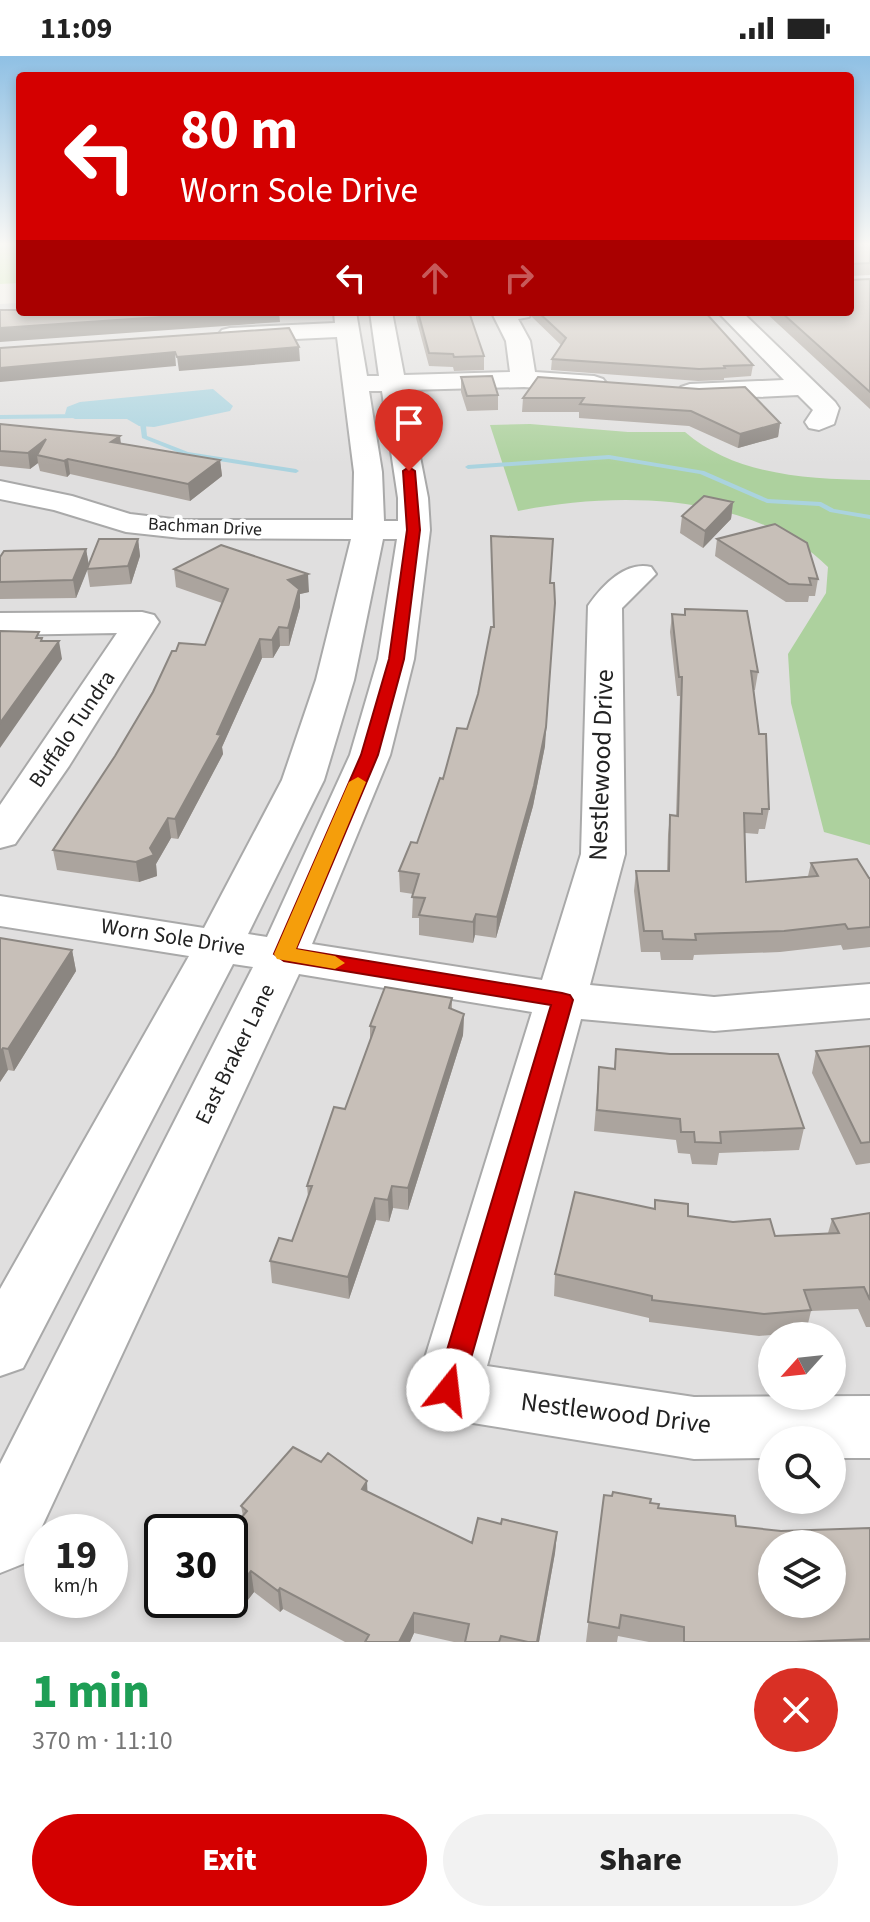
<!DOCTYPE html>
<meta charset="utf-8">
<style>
body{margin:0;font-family:"Source Sans 3",sans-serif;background:#f2f2f2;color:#222;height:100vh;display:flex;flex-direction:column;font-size:30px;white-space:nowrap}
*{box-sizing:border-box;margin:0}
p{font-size:26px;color:#767676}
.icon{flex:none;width:44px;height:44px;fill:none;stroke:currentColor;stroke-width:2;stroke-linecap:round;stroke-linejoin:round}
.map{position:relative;height:1586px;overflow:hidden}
.details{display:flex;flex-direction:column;background:#fff;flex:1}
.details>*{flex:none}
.hud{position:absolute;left:16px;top:16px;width:838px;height:244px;border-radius:8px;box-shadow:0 4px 12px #0003;background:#d40000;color:#fff;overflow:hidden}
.needle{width:52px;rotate:243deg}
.controls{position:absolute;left:758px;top:1266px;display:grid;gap:16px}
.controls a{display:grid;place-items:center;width:88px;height:88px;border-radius:50%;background:#fff;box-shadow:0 4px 12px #0003;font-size:40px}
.speed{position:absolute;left:24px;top:1458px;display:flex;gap:16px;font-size:40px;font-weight:700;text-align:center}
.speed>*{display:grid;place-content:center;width:104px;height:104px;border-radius:50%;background:#fff;box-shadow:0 4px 12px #0003;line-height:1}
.speed small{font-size:20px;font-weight:400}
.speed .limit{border:4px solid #111;border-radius:12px;background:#fff;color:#111}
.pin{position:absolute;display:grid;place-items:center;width:68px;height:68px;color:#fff;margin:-82px -34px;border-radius:50% 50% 50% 0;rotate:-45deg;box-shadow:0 0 8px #0007}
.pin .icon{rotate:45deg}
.me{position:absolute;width:88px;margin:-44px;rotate:16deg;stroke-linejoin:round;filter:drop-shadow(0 0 6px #0008)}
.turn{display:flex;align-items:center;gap:28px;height:168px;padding:0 32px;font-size:36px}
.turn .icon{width:104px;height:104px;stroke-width:2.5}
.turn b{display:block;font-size:56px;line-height:68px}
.lanes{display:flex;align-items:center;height:76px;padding:0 32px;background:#0003;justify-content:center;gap:40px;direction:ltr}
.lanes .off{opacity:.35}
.round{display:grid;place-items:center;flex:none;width:84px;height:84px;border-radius:42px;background:#f2f2f2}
.head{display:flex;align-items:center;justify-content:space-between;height:136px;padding:0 32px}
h1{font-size:48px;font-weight:800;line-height:60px;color:#1e9e55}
.button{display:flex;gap:16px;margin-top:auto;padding:16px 32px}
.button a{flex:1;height:92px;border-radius:48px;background:#d40000;color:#fff;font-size:32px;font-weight:800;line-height:92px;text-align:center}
.button a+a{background:#f2f2f2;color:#222}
.status{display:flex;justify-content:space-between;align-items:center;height:56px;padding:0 40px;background:#fff;direction:ltr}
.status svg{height:22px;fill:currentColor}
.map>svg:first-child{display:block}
.residential{fill:#e0dfdf;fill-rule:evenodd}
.grass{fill:#cdebb0}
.forest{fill:#add19e}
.water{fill:#aad3df}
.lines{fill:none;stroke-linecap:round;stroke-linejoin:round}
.stream{fill:#aad3df;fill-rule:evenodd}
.minor-casing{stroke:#a9a9a9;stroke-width:4}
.minor{fill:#fff;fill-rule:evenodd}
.wall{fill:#aba49e}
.shaded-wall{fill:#8b8681}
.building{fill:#c7bfb8;stroke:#8b8681;stroke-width:2;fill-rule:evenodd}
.route{fill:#d40000;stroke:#8a0000;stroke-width:2}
.slow{fill:#f59e0b}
.labels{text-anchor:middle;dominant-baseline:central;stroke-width:7;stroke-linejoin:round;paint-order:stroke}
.far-street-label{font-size:18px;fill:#222;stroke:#fff}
.street-label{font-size:22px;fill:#222;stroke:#fff}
.near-street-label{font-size:26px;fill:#222;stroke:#fff}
</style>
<div class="status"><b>11:09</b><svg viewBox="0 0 49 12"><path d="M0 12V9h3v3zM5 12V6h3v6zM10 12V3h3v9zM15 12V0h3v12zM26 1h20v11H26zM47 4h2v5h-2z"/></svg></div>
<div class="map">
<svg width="870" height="1586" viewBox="0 0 870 1586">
<rect width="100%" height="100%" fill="#f2efe9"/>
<!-- residential -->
<path class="residential" d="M850,187H870V1586H0V248L20,247V256H850ZM772,1280H832V1340H772ZM772,1384H832V1444H772ZM42,1476H110V1544H42ZM162,1476H230V1544H162ZM772,1488H832V1548H772Z"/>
<!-- grass -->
<path class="grass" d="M0,187H20V227L0,228Z"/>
<!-- forest -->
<path class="forest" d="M530,368L628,376H685C734,419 807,423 870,424V789L824,776L791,647L788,598L826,537L828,511C752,436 616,435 518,455L490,369Z"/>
<!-- water -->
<path class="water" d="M213,333L233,350L230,355L154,371L139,370L127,363H75L65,358L67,351L80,346Z"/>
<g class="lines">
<!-- stream -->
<path class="stream" d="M142,358L145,360L147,380L188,396L296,413L299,415L296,417L187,400L142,382L139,360Z
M0,359L82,358L85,360L82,362L0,363Z
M609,399L704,415L768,443L821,446L834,453L870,459V463L830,456L819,450L767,447L700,418L609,403L468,413L465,411L468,409Z"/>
<!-- minor casing -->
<g class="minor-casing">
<path id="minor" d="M334,256H356L367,320H379L370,256H392L404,319L510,316L506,285L492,257L532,256L529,261L518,263L530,285L535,316L594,320L603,323L607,328L603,333L594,336L524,331L407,334L428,442L430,474L414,603L390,699L312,888L542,924L581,798L588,550C602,530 625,505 651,511L656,518L622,552L625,798L590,929L714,941L870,928V962L714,975L581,963L487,1310L694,1341L870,1340V1402H832V1384H772V1402L694,1403L448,1363L425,1355L415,1334L532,956L299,918L25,1507L0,1517V1408L253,911L233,908L23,1312L0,1320V1233L189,900L0,870V840L204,872L282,724L316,624L351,483L181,482L126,476L54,454L0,443V425L72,440L130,458L181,464H353L354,416L337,281L230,286L222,284L218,279L222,274L230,272L335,267ZM369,335H382L398,442V465H384L382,416ZM383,483H397L378,603L350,699L267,881L248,878L324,724L354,624Z
M718,256H742L835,346L839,352L834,368L819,374L809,372L805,366L813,354L798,339L690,344L681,341L677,336L681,331L690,328L784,324Z
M142,556L154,559L159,566L69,710L15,788L0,792V749L117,577L0,579V557Z"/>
</g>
<!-- minor -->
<use href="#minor" class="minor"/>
</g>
<!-- wall -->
<path class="wall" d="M850,187H870V219L850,220Z
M870,223V353L765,256H850Z
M416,256H469L484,300V314L454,315L453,311L429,310L416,262Z
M532,256H705L753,309L751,320L724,322V324L698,325L551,314L552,303L561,289L532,261Z
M461,321L498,339V354L467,355L461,336Z
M538,321L780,367L778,381L738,392L689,370L579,362V356H522L523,342Z
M0,368L220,404L222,420L190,445L70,418L67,421L40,415L38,407L30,413L0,410Z
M733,446L731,463L703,492L680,477L682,460Z
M491,480L545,690L533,750L496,882L475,879L473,887L419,879V862H412L413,838L400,836L399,815L417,787L443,723L467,673L478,638L493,571Z
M138,483L140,500L131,528L90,531L87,513L88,511L76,542L0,543V501L86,493L89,510Z
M717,483L818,523L815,540H809L808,546H786L715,500Z
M174,513L309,536L300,538V551L289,590H280L273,602H262L222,691L223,698L178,783L171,782L156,808L157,820L139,826L57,814L53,794L115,700L176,595L205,589L222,547L176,531Z
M685,553L758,616L755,634H753L769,753L765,773H759L758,778L745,777L746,826L808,820L811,807L870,822V891L843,894L841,889L780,896L694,899L693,904H661L660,896H641L634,835L636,815H667L668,779L670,759L676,760L680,640H677L670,576L672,558L684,559Z
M0,882L72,894L76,915L14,1015L8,1014L0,1026Z
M452,942V953L464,958L463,979L408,1154L393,1152L389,1166L376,1164L349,1243L272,1227L270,1205L292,1185L308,1141L307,1130L345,1053L370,985V970Z
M870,990V1107L856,1109L812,1017L816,995Z
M616,993L804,1072L799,1094L719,1097L717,1109L692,1108L690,1098L678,1097L676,1084L594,1075L599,1011L614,1013Z
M655,1144L688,1160L775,1180L828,1177L832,1163L870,1157V1271H866L858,1253L811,1255L806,1276L759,1280L649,1266V1262L554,1240L555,1218L654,1153Z
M321,1406L368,1436L472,1487L501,1468L557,1476L555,1497L539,1586H454L414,1577L410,1586H345L283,1553L280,1556L254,1536L244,1549L230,1537V1476L243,1460L241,1450Z
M604,1439L650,1447L658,1452L736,1470L781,1475L870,1472V1586H649L618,1580L617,1586H586Z"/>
<!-- shaded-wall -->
<path class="shaded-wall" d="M234,256H279L280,266L0,286V272Z
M299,291L300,305L179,315L177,301Z
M175,296L176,310L0,326V312Z
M780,367L778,381L738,392L740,378Z
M120,380L122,396L111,386Z
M46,383L37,399L38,407L30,413L28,397Z
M68,403L70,418L67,421L64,405Z
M220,404L222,420L190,445L188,428Z
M733,446L731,463L703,492L705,475Z
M138,483L140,500L131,528L128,510Z
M86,493L89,510L76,542L73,524Z
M308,518L309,536L300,538V551L289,590L288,524Z
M555,547L545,690L533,750L496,882L497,861Z
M279,571L280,590L273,602L272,584Z
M260,583L262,602L222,691L223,698L178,783L175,763L217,678Z
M59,585L62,603L0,692V667Z
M168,762L171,782L156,808L157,820L139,826L136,806L150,792Z
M476,858L475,879L473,887V866Z
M72,894L76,915L14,1015L8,993Z
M464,958L463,979L408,1154V1132Z
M3,992L8,1014L0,1026V996Z
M392,1130L393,1152L389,1166L388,1144Z
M375,1142L376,1164L349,1243L348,1221Z
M367,1425L368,1447L362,1433Z
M557,1476L555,1497L539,1586H537Z
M251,1515L254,1536L244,1549L240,1528Z
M280,1532L283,1553L280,1556L278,1535Z
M414,1557V1577L410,1586H399Z"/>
<!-- building -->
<path class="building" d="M850,187H870V207L850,208Z
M870,223V336L781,256H850V224Z
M0,254H20V256H234L0,272Z
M418,256H469L484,300L454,301L453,298L429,297Z
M538,256H705L753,309L724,310L725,312L699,313L552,303L566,282Z
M289,272L299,291L177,301L175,296L0,312V292Z
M492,320L498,339L467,340L461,321Z
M538,321L699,333L745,331L780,367L740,378L691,355L580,348L584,342H523Z
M0,368L120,380L111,386L220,404L188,428L68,403L64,405L37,399L46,383L28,397L0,395Z
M704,440L733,446L705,475L682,460Z
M775,468L807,487L818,523L809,522L811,529L789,528L717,483Z
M491,480L553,483L550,527H554L555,547L546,671L534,730L497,861L476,858L473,866L419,859L425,842L412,841L419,818L399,815L411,786L417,787L440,722L443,723L457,672L467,673L478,638L491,571H494Z
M99,483H138L128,510L87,513Z
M221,489L308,518L288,524L299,533L288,572L279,571L272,584L260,583L217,678L221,679L175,763L168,762L150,792L154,799L136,806L53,794L115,700L153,636L172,595H176L179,587L205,589L228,533L174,513Z
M86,493L73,524L0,526V501L4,495Z
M685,553L747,555L758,616L751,615L759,678H766L769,753H762V758L744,757L746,826L818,820L811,807L857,803L869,822H870V871L848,873L845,868L784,875L695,878L696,884L663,883L662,875H644L636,815H669L670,759L678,760L682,621H679L672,558L685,559Z
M0,575L39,576L36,582H42L41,585H59L0,667Z
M0,882L72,894L8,993L3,992L0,996Z
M385,931L452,942L449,952L464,958L408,1132L392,1130L388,1144L375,1142L348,1221L270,1205L279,1182L292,1185L312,1130H307L334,1051L345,1053L375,971L370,970Z
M870,990V1086L861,1087L816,995Z
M616,993L670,998H778L804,1072L720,1076L721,1087L695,1086L694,1076H681L680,1063L597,1054L599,1011L615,1013Z
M575,1136L655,1153V1144L688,1148V1160L733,1166L770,1163L775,1180L839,1177L832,1163L870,1157V1244L864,1231L804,1234L811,1254L764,1258L652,1244V1240L555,1218Z
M293,1391L321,1406L328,1397L367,1425L362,1433L472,1487L478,1462L501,1468L502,1463L557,1476L537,1586H528L501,1580L499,1586H465L469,1568L414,1557L399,1586H365L369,1579L280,1532L278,1535L251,1515L240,1528L230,1519V1497L231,1495L230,1494V1476H229L247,1455L241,1450Z
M613,1436L651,1443L650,1447L659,1448L658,1452L735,1460L736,1470L781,1475L870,1472V1583L796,1586H684V1571L621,1559L619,1572L588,1566L604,1439L612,1440ZM772,1488H832V1548H772Z"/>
<!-- sky -->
<linearGradient id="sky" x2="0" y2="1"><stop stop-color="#8fc0e4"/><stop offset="0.46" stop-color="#f9f8f5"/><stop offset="1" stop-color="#f9f8f5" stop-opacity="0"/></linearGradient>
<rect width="870" height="409" fill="url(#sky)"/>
<!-- route -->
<path class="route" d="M409,411L415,415L420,474L404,603L378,699L296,893L562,937L570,939L573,944L462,1334L458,1343L448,1346L439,1343L435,1334L551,949L284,905L274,898L361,699L389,603L407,474L403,415Z"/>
<!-- slow -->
<path class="slow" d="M358,721L366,726L296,893L335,900L345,907L335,913L277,903L274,898L349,726Z"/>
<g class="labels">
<!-- far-street labels -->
<g class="far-street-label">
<text transform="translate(205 471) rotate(3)">Bachman Drive</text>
</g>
<!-- street labels -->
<g class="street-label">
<text transform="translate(72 673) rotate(-56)">Buffalo Tundra</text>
<text transform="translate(173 881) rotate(9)">Worn Sole Drive</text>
<text transform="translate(235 998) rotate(-64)">East Braker Lane</text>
</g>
<!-- near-street labels -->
<g class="near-street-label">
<text transform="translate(601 709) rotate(-88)">Nestlewood Drive</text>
<text transform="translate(616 1357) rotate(7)">Nestlewood Drive</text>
</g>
</g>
</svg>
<div class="controls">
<a><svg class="needle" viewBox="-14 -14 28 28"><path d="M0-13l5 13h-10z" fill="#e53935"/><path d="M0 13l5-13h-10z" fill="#767676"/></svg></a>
<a><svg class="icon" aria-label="search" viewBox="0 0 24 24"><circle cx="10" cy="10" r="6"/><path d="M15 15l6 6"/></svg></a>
<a><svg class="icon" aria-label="layers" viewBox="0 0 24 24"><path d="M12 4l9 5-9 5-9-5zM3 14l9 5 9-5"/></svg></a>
</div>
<div class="speed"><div>19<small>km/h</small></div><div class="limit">30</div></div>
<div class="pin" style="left:409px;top:415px;background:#d93025"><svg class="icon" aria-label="arrive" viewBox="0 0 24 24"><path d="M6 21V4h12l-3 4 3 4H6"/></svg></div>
<svg class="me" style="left:448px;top:1334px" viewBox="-20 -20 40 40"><circle r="19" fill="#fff"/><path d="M0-13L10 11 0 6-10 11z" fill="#d40000"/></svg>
<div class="hud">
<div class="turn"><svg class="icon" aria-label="left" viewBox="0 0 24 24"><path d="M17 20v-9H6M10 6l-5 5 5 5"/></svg><div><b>80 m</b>Worn Sole Drive</div></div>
<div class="lanes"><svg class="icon" aria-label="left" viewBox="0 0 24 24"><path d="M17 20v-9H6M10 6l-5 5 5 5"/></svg><svg class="icon off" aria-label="ahead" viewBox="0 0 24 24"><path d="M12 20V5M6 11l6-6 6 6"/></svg><svg class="icon off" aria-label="right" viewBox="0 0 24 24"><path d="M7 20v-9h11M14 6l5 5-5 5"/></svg></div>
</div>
</div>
<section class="details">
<div class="head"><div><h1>1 min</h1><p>370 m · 11:10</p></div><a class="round" style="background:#d93025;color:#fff"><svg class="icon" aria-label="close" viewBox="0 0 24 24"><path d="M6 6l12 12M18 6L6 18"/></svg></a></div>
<div class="button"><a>Exit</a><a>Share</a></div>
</section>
